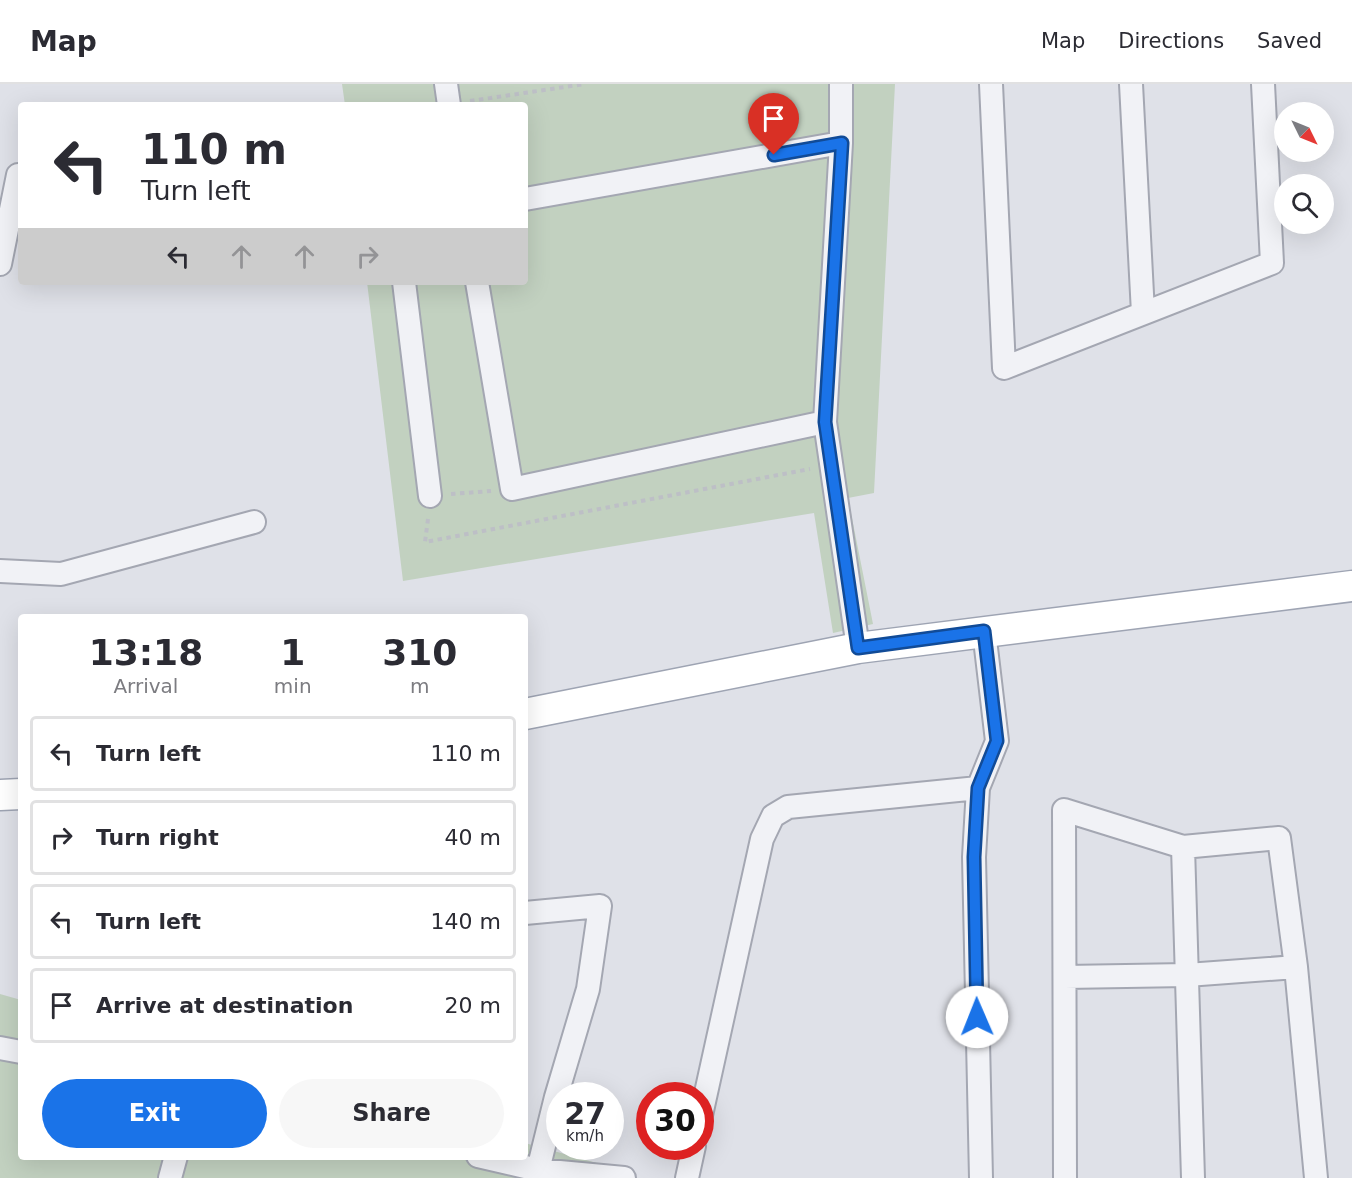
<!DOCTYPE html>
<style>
body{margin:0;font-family:"DejaVu Sans",sans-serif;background:#f7f7f7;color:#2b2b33;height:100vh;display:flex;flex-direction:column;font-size:22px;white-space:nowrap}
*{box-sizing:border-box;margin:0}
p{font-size:20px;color:#7c7c81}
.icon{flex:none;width:33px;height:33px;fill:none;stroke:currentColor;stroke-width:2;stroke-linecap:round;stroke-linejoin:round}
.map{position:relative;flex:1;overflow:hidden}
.drawer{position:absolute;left:18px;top:530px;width:510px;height:546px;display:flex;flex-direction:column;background:#fff;border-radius:6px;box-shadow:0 6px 24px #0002}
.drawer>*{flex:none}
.guide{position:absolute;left:18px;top:18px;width:510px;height:183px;border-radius:6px;box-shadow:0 6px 24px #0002;background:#fff;color:#2b2b33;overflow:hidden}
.needle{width:39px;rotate:133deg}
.tools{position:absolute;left:1274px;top:18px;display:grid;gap:12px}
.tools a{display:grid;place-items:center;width:60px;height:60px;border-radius:50%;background:#fff;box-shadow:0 6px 24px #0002;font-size:30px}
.speed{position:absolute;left:546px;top:998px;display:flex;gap:12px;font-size:30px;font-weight:700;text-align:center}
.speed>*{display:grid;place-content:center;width:78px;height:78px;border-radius:50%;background:#fff;box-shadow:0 6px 24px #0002;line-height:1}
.speed small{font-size:15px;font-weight:400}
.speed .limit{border:9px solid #d22;background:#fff;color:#111}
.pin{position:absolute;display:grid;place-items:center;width:51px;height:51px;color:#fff;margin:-62px -26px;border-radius:50% 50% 50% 0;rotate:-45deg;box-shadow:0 0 6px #0007}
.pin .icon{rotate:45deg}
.me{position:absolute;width:66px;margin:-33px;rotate:359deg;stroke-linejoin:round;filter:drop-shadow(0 0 4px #0008)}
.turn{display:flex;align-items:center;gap:21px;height:126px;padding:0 24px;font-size:27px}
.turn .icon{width:78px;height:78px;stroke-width:2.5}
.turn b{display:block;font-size:42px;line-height:51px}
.lanes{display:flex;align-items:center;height:57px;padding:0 24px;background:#0003;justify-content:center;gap:30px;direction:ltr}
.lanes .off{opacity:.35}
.eta{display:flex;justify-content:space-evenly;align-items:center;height:102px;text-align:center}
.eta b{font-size:36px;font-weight:700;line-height:42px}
.cta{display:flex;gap:12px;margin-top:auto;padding:12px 24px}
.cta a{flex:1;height:69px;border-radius:36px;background:#1a73e8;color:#fff;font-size:24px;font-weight:700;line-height:69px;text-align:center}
.cta a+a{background:#f7f7f7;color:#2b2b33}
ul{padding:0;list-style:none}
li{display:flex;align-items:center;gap:18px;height:75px;margin:0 12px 9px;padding:0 12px;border:3px solid #e1e1e2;border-radius:6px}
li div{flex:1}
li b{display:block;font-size:22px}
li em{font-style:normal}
header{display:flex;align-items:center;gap:36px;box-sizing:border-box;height:84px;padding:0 30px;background:#fff;border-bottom:2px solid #e1e1e2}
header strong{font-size:28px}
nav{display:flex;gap:33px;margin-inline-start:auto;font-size:21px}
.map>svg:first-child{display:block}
.green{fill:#c2d1c0}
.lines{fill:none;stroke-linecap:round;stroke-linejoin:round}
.minor-casing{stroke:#a4a7b2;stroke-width:26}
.major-casing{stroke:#9ea4b3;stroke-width:33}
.path{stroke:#bdbfc6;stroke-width:4;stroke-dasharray:4.5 4.5;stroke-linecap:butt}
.minor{stroke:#f1f2f6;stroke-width:22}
.major{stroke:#fff;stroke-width:30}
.route-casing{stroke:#114b97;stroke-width:15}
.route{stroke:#1a73e8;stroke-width:10}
</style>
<header>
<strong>Map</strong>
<nav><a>Map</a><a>Directions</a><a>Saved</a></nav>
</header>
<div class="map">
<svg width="1352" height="1094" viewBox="0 0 1352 1094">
<rect width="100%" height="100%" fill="#dfe1e8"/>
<!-- green -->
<path class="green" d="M342,0H895L874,409L848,414L873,540L833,549L814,429L403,497L367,198H525V21H345Z
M0,910L21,916V1072H525V1059L633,1089L631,1094H0Z"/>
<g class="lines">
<!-- minor casing -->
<g class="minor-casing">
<path id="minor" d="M446,0L449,21
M841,0V59L825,338L858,564
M991,0L1004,284L1272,179L1263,0
M1131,0L1143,229
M525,115L841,59
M0,180L18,91
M404,198L430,412
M477,198L512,405L825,338
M0,487L61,490L254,438
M1183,763L1193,1094
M525,829L600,822L588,905L556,1013L538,1086
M1065,893L1187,891L1296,883L1316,1094
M0,964L21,968
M700,1036L762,755L773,732L788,723L978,704
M478,1072L538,1086L624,1094
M170,1094L176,1072
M687,1094L694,1062
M981,1094L974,773L978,704L997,657L984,547
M1065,1094L1064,726L1183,763L1279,754L1296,883"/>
</g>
<!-- major casing -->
<g class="major-casing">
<path id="major" d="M525,630L858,564L1352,502
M0,711L21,710"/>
</g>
<!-- path -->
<path class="path" d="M470,17L585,0
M451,410L491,407
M428,435L425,458L810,385"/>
<!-- minor -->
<use href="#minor" class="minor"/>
<!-- major -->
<use href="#major" class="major"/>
</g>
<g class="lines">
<!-- route casing -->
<g class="route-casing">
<path id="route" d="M774,71L842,59L825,338L858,564L984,547L997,657L978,704L974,773L977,933"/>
</g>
<!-- route -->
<use href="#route" class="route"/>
</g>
</svg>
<div class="tools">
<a><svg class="needle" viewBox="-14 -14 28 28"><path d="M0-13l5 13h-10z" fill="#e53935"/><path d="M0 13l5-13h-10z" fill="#7c7c81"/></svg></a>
<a><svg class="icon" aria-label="search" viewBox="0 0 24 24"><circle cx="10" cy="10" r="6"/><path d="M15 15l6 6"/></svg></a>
</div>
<div class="speed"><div>27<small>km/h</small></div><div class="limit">30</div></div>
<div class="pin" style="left:774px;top:71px;background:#d93025"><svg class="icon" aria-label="arrive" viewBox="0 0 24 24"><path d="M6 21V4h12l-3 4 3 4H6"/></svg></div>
<svg class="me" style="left:977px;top:933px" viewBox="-20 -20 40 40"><circle r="19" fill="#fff"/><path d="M0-13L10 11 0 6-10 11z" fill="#1a73e8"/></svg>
<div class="guide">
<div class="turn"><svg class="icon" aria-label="left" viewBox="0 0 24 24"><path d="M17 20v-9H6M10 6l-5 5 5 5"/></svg><div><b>110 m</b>Turn left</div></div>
<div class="lanes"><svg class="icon" aria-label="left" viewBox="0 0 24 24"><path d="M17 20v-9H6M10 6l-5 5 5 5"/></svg><svg class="icon off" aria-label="ahead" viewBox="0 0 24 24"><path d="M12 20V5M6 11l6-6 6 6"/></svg><svg class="icon off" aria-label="ahead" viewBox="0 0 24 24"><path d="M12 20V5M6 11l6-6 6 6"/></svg><svg class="icon off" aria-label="right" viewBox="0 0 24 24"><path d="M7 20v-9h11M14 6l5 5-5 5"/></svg></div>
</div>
<section class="drawer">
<div class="eta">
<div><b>13:18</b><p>Arrival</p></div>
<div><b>1</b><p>min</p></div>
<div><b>310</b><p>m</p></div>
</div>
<ul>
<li><svg class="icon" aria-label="left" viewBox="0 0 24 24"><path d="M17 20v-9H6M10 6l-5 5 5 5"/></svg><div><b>Turn left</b></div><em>110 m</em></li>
<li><svg class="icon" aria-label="right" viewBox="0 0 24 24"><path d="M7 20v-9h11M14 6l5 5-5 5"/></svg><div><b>Turn right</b></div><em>40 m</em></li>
<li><svg class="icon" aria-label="left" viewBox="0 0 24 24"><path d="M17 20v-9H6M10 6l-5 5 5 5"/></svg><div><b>Turn left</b></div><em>140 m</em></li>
<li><svg class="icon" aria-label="arrive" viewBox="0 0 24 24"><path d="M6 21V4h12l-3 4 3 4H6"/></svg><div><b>Arrive at destination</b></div><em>20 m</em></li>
</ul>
<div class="cta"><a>Exit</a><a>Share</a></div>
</section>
</div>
